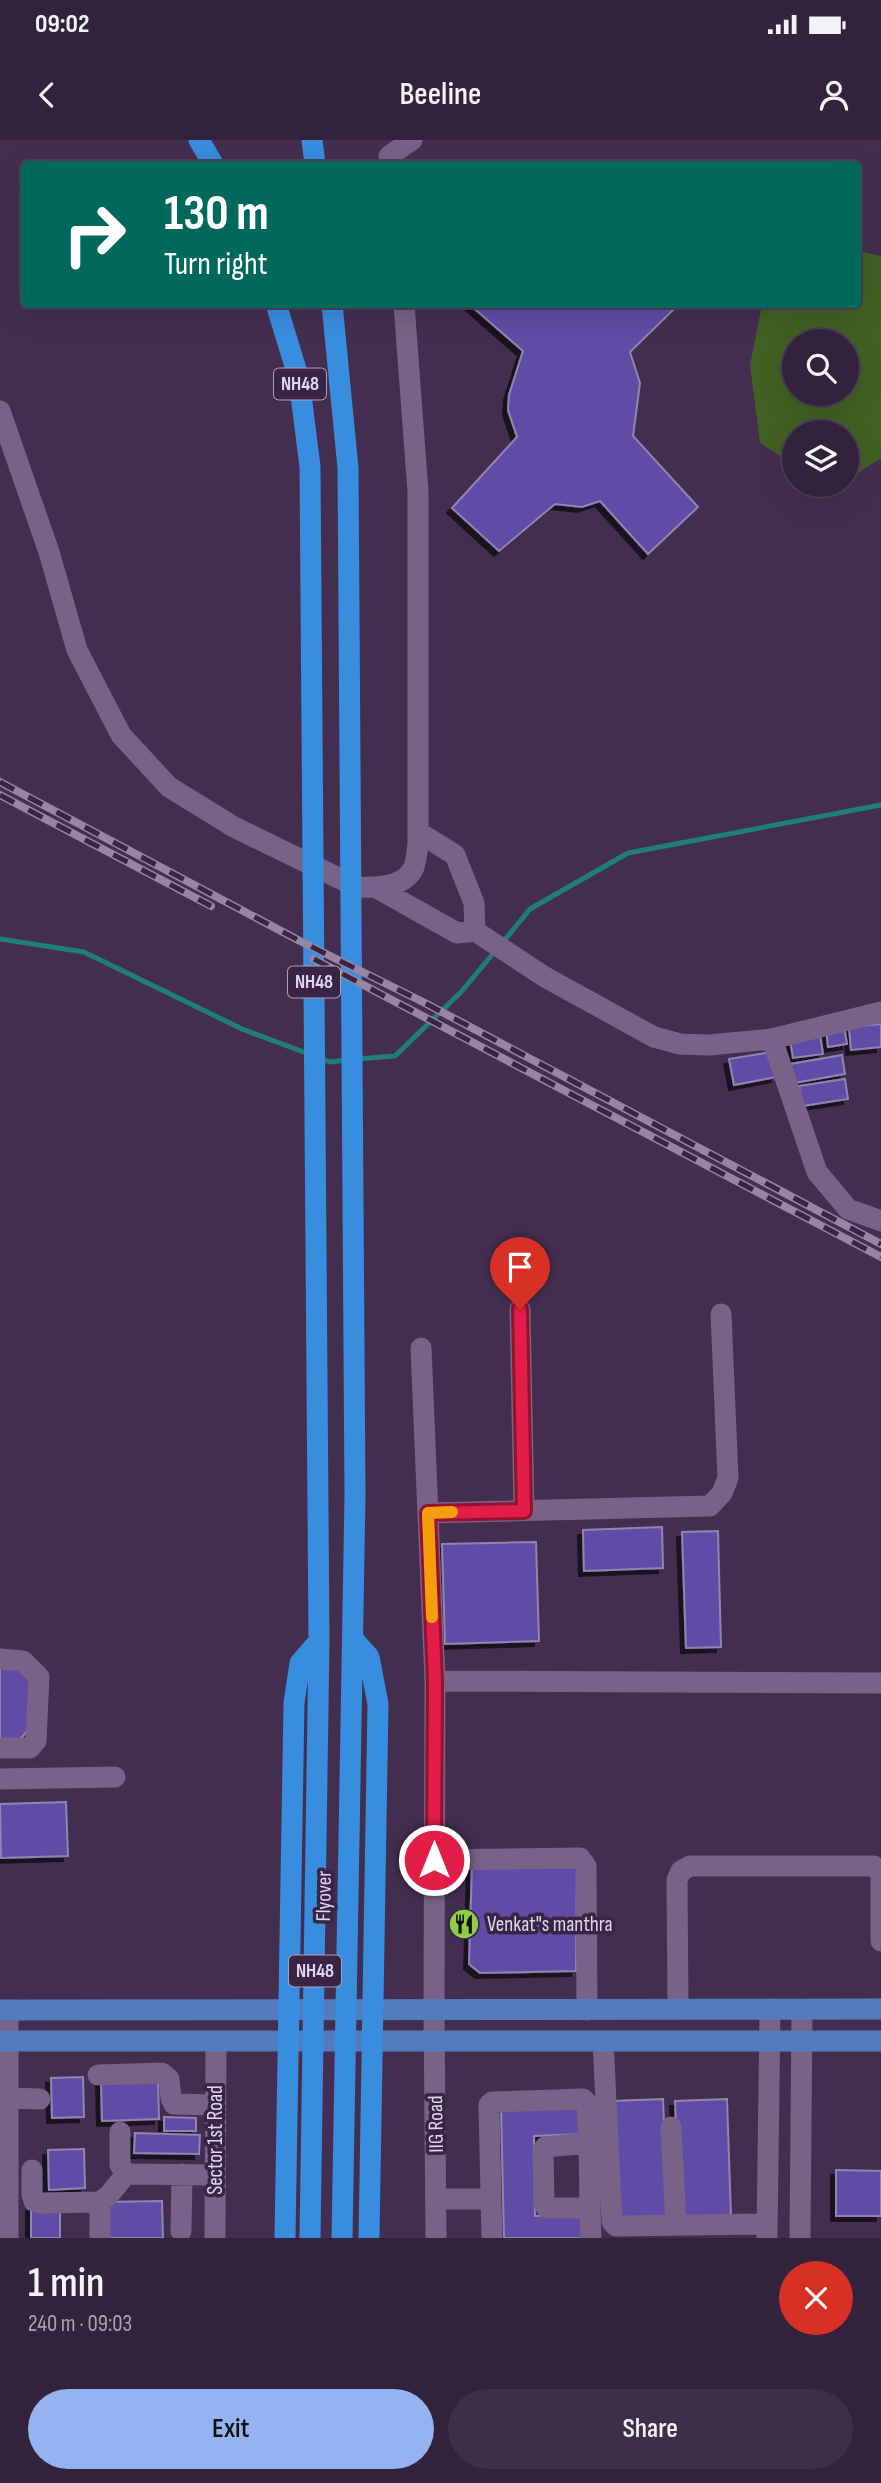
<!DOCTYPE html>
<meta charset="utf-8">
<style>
body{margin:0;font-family:"Sofia Sans Condensed",sans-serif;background:#3d2f47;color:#f1f3f6;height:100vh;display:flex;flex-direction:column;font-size:26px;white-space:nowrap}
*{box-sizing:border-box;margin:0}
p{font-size:23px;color:#a8a4af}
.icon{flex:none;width:38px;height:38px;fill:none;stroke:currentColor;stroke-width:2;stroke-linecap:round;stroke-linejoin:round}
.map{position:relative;height:2098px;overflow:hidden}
.side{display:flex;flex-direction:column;background:#32223c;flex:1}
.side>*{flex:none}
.guide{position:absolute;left:21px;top:21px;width:840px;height:147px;border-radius:7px;box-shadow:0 7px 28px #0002,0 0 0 2px #4d3f56;background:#00695c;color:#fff;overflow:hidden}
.fabs{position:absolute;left:782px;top:189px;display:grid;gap:14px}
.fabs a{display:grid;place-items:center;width:77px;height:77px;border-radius:50%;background:#32223c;box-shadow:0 7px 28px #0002,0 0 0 2px #4d3f56;font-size:35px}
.pin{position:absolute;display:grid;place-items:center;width:60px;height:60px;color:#fff;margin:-72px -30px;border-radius:50% 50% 50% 0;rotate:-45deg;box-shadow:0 0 7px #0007}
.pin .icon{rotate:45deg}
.me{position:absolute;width:77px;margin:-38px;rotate:0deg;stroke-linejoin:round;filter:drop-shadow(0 0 5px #0008)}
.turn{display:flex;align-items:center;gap:24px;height:147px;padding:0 28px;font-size:32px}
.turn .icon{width:91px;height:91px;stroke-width:2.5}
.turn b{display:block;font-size:49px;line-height:60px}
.round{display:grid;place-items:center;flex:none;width:74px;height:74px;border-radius:37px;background:#3d2f47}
.summary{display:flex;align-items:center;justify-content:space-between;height:119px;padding:0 28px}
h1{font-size:42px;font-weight:600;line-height:52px}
.action{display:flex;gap:14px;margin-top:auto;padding:14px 28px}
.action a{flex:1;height:80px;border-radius:42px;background:#95b2f1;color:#111;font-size:28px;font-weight:600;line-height:80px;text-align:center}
.action a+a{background:#3d2f47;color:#f1f3f6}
.status{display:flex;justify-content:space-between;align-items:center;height:49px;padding:0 35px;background:#32223c;direction:ltr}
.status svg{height:19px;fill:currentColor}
header{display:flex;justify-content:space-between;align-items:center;height:91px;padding:0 28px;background:#32223c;font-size:32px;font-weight:600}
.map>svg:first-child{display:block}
.green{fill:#426023;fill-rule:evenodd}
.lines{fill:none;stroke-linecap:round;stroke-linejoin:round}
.stream{stroke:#1f7e7a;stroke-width:5}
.building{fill:#614ca6;stroke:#8c86b0;stroke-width:2;filter:url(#shadow)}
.minor{stroke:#786287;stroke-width:21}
.major{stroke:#527cbc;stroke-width:21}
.highway{stroke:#388ddf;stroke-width:21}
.rail-casing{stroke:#9686a1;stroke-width:8}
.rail{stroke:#382445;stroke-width:5;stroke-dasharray:16;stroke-linecap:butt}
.route-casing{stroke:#92132f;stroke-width:18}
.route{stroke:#e11d48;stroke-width:12}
.slow{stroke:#f59e0b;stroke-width:12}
.labels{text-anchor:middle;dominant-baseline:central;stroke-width:7;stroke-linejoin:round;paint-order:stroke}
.shield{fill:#382445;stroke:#afa0b9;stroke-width:2}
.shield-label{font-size:19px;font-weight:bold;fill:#e2d5eb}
.street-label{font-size:21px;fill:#e2d5eb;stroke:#382445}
.poi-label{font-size:21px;fill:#e2d5eb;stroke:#382445;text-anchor:start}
</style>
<div class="status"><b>09:02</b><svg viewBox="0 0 49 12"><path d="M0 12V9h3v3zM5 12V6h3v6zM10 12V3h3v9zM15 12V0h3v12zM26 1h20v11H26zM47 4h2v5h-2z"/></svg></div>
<header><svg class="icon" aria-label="back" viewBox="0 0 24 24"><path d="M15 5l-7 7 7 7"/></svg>Beeline<svg class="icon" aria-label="person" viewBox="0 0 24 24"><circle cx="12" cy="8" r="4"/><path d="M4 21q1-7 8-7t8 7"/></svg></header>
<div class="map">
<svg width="881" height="2098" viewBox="0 0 881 2098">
<defs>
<filter id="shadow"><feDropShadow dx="-5" dy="5" stdDeviation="0" flood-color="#0009"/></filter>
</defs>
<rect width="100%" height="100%" fill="#432e50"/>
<!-- green -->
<path class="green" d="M858,111L881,116V318L856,334L847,335V292H794V325L760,303L750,225L762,165L858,164ZM794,201H847V254H794Z"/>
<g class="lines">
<!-- stream -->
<path class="stream" d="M0,799L84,812L242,889L309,914
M503,802L530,769L628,713L881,665
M319,918L330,922L346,920
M356,919L395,916L461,852L496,810"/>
</g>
<!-- building -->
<path class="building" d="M469,164H679L630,212L640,243L633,296L698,367L648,414L600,361L582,367L555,364L499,411L452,368L517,297L508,270L509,255L523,211Z
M881,884V907L851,910L849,887Z
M844,886L847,904L828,907L826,888Z
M820,894L823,914L793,918L790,899Z
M771,912L776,937L734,945L729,919Z
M842,915L845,934L794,943L790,924Z
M845,939L848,959L802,966L799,946Z
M662,1387L663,1428L584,1431L583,1390Z
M718,1391L721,1507L686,1508L682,1392Z
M536,1402L539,1501L445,1504L442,1404Z
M16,1523L33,1538L34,1583L18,1602H0V1524Z
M66,1662L68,1716L1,1718L0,1664Z
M577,1724L576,1831L480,1833L469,1824L472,1725Z
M83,1937L84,1977L52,1978L51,1938Z
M158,1938L159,1979L102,1981L101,1940Z
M663,1959L668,2080L616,2081L612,1961Z
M727,1959L731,2077L680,2079L675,1961Z
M582,1964L583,1994L534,1996L535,2076L585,2074L586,2098H504L501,1967Z
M164,1977L196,1978V1991H164Z
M135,1993L200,1995L199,2014L134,2013Z
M84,2009L85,2048L49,2050L48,2010Z
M836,2030L881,2031V2076H836Z
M162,2061L163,2098H107L106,2062Z
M31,2066H60V2098H31Z"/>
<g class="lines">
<!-- minor -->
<path class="minor" d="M389,16L412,0
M0,271L49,412L77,510L121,595L169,647L234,687L357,747C375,748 405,748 414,727C416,721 417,711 418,705V352L404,164
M418,692L455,715L474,763L475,791
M377,748L457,793L475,791L545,837L654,897L680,904L709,905L772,899L881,872
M772,899L817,1032L848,1069L881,1081
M520,1169L524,1371
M421,1208L435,1541
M428,1373L710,1366L722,1353L728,1338L721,1174
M0,1519L23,1521L39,1537L36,1601L30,1608H0
M0,1639L115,1637
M434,1720L580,1718L586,1726L587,1870
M678,1869L677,1740L681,1731L690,1726H874L881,1733V1801
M8,1870V2098
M603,1901L612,2082L616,2086L767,2084
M98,1935L162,1933L169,1939L171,1958L174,1964L215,1965
M9,1958L40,1959
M671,1987L676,2085
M120,1992V2025L126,2034
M589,2003L590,2068
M32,2030V2054L34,2061L40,2063L100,2062
M437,2059H491
M181,2091L182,2034
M767,2096L770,1869
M100,2098V2062L109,2055L126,2034L215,2035
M215,2098L216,1901
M436,2098L434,1870L435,1541L881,1543
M492,2098L489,1965L492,1962L583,1959L587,1963L589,2003L545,2007L543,2010L544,2064L547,2068H590L591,2098
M800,2098L802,1870"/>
<!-- major -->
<path class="major" d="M0,1870L881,1869
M0,1901H881"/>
<!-- highway -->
<path class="highway" d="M199,0L213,24
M312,0L315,24
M276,164L299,239L310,327L319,1501L310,2098
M332,164L348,328L355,1356L342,2098
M353,1499L369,1517L378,1564L369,2098
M285,2098L294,1563L300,1523L319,1501"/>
<!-- rail casing -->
<g class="rail-casing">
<path id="rail" d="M0,642L300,801L423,862L881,1104
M0,655L211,766
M314,819L881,1117"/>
</g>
<!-- rail -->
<use href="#rail" class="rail"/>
</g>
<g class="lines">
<!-- route casing -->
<g class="route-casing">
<path id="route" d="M434,1720L435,1541L428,1373L524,1371L520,1169"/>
</g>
<!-- route -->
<use href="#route" class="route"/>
<!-- slow -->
<path class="slow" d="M432,1477L428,1373L452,1372"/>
</g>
<!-- icons -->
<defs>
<g id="restaurant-disc" transform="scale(1.575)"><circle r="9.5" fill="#8ece43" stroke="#382445"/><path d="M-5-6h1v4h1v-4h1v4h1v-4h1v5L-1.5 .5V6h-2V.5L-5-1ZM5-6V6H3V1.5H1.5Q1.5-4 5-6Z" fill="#111"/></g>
</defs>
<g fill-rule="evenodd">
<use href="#restaurant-disc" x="464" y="1784"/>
</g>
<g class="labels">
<!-- shield labels -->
<g class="shield">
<rect x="274" y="228.5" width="52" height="31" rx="5"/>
<rect x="288" y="826.5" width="52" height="31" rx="5"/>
<rect x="289" y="1815.5" width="52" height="31" rx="5"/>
</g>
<g class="shield-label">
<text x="300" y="244">NH48</text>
<text x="314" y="842">NH48</text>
<text x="315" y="1831">NH48</text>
</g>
<!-- street labels -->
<g class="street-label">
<text transform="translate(324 1756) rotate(-89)">Flyover</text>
<text transform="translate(436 1984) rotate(-91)">IIG Road</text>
<text transform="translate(215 2000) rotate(-90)">Sector 1st Road</text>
</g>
<!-- poi labels -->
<g class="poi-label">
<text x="487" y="1784">Venkat"s manthra</text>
</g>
</g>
</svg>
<div class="fabs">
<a><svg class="icon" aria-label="search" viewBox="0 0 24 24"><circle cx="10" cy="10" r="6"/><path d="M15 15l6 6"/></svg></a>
<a><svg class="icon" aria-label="layers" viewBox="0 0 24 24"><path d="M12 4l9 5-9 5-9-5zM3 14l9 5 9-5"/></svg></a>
</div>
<div class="pin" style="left:520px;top:1169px;background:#d93025"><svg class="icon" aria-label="arrive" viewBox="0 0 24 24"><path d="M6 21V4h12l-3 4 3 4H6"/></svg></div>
<svg class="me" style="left:434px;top:1720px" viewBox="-20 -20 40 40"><circle r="17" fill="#e11d48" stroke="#fff" stroke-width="3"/><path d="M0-11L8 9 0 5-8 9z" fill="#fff"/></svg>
<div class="guide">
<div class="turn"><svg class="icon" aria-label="right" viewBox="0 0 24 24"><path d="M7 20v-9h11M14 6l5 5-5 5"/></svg><div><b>130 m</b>Turn right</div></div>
</div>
</div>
<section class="side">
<div class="summary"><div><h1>1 min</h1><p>240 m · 09:03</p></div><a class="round" style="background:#d93025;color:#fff"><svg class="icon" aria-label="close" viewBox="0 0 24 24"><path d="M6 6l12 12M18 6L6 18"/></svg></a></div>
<div class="action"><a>Exit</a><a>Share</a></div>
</section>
